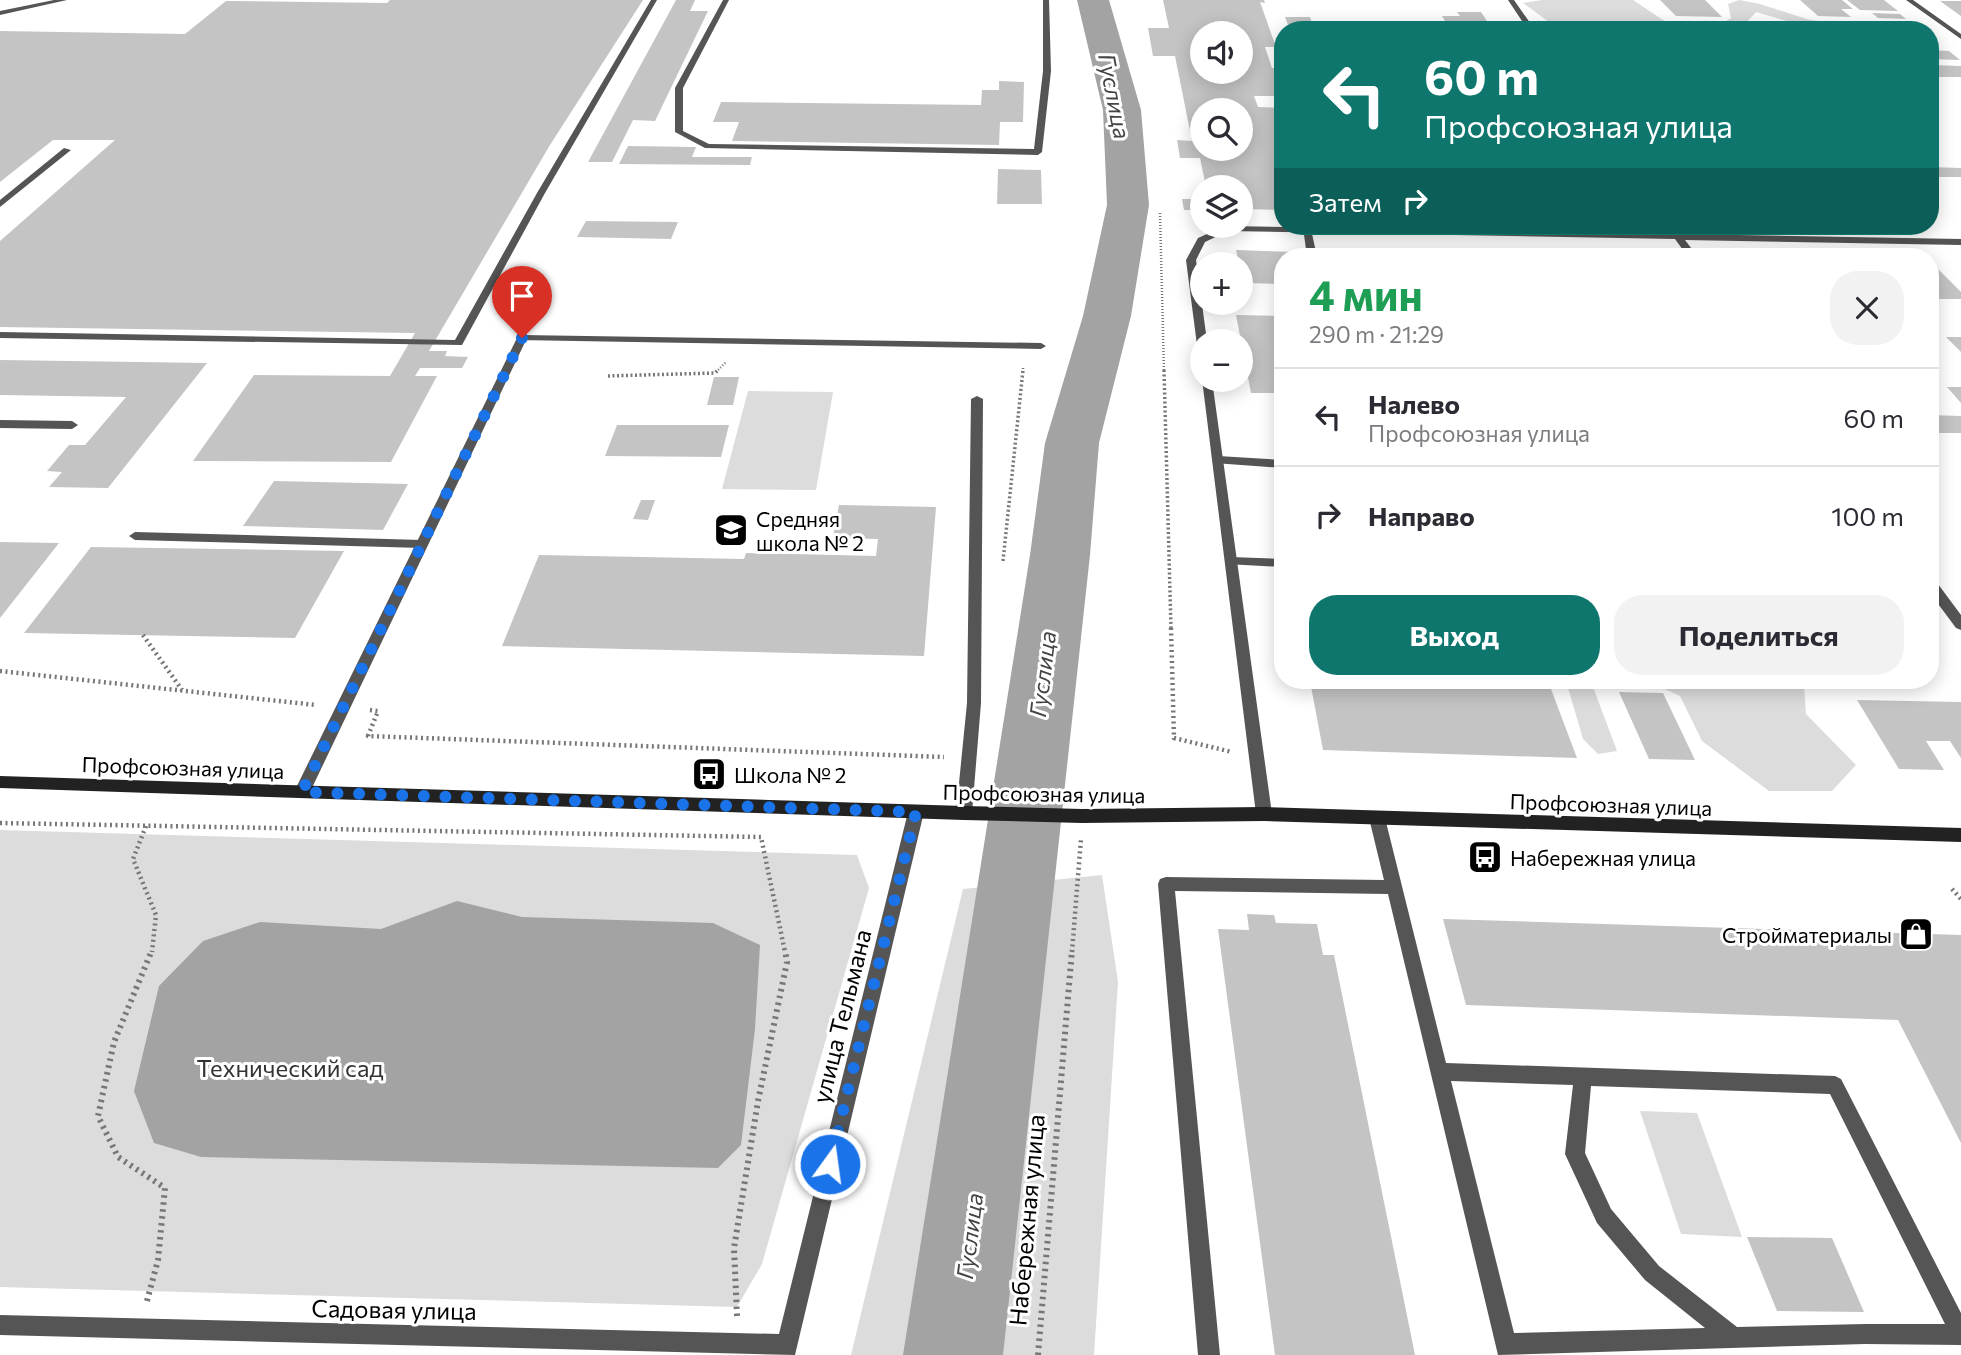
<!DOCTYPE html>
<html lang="ru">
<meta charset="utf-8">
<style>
body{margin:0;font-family:Commissioner,sans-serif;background:#f2f2f3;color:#2b2b33;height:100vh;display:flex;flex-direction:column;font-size:26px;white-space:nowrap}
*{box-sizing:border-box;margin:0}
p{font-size:23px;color:#7c7c81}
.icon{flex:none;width:38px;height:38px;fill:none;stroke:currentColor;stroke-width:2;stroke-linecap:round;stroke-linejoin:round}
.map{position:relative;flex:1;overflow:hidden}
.drawer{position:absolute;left:1274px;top:248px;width:665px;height:441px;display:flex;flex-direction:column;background:#fff;border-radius:28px;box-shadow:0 4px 18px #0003}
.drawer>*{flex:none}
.guide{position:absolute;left:1274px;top:21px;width:665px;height:214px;border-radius:28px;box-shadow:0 4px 18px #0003;background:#0f766e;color:#fff;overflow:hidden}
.buttons{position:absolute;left:1190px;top:21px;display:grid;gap:14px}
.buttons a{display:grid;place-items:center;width:63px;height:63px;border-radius:50%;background:#fff;box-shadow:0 4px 18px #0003;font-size:35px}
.pin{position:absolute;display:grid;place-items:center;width:60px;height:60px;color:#fff;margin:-72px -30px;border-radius:50% 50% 50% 0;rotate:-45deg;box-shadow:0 0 7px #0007}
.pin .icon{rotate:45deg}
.me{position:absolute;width:77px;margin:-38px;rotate:14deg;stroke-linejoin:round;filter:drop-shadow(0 0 5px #0008)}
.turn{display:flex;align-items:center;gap:24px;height:147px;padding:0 35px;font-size:32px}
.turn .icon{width:91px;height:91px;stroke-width:2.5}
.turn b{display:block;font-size:49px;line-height:60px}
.then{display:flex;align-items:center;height:66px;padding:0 35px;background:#0003;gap:14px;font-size:26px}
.round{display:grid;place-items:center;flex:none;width:74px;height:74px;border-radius:28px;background:#f2f2f3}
.overview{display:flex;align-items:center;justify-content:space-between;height:119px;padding:0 35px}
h1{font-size:42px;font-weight:700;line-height:52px;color:#1e9e55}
.button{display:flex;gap:14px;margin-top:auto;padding:14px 35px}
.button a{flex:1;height:80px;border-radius:28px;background:#0f766e;color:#fff;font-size:28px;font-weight:700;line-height:80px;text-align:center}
.button a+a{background:#f2f2f3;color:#2b2b33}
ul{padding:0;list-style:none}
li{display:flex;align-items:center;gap:21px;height:98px;padding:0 35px;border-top:2px solid #e1e1e2}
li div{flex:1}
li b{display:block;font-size:26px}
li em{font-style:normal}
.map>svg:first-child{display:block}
.green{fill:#dcdcdc}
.water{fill:#a3a3a3}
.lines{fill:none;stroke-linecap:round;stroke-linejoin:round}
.river{fill:#a3a3a3;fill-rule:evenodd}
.building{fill:#c4c4c4;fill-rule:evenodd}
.path-far3{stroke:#777;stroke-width:2.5;stroke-dasharray:1 2;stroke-linecap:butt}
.path-far2{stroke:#777;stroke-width:3.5;stroke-dasharray:2 2.5;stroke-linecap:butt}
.path-far1{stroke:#777;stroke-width:4.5;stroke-dasharray:2 3.5;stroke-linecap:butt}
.path{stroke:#777;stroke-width:6;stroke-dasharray:2.5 4.5;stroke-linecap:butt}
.lane{fill:#555;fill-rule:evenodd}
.street{fill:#555;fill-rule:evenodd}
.secondary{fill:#222;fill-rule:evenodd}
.route{stroke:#1a73e8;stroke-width:12;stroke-dasharray:0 21.6}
.labels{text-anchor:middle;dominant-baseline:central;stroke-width:6;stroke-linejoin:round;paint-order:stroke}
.poi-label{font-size:21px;fill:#000;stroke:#fff;text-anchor:start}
.street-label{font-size:21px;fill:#000;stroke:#fff}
.water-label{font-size:23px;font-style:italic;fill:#444;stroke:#fff}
.near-street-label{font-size:24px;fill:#000;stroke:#fff}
.near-park-label{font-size:24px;fill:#333;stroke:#fff}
</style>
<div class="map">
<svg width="1961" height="1355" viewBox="0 0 1961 1355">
<rect width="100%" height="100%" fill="#fff"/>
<!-- green -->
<path class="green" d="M1542,0H1633L1678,30H1555L1553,25L1523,3Z
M1739,0L1760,4L1810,20L1855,25L1856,29L1817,30L1756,12L1745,24V30H1711L1731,18L1728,4Z
M748,391L833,392L816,490L722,489Z
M1566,681H1598L1593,687L1617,751L1598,754L1583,739Z
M1647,681H1825L1804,685L1806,714L1856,765L1832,791H1769L1702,741L1680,696Z
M0,830L857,855L869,888L762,1264L737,1307L0,1287Z
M1102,875L1118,982L1094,1355H851L963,889Z
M1640,1111L1697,1113L1742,1237L1681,1234Z"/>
<!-- water -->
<path class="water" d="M457,901L522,917L713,923L760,945L755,1029L741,1145L718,1168L201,1157L154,1143L134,1091L159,986L203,941L260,922L381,929Z"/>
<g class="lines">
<!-- river -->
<path class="river" d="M1077,0H1109L1141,110L1149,205L1131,316L1099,443L1090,555L1003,1355H903L1030,555L1045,443L1083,316L1107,205L1103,110Z"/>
</g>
<!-- building -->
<path class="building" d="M390,0H643L550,145L429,351H447L445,356L468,357L462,368H420L415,376H437L391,462L193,461L254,375L390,376L415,333L0,327V241L115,140H53L0,182V31L185,34L226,1L387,3Z
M676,0H695L690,11H708L655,121L633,120L612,162H588Z
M1163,0H1264L1265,3L1260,2L1276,47H1265L1272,68H1283V96H1254L1258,107L1283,108V210L1244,209L1247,220L1241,219V187H1206L1200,158H1180L1177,140L1192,141L1175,56H1153L1148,28H1169ZM1202,33H1241V72H1202ZM1202,110H1241V149H1202Z
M1660,0H1705L1722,17L1676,16Z
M1800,0H1842L1853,9H1841L1851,17L1818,16Z
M1847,0H1884L1898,11L1860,10Z
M1940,1H1961V16Z
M1457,12H1481L1493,30H1443L1437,21H1445L1442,16H1460Z
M1872,13L1900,14L1906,19L1878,18Z
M1285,17H1310L1312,23H1330L1333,30H1290Z
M1930,50L1949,51L1960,60L1930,59Z
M1930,65L1961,66V77H1940L1930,69Z
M999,81L1024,82L1023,122H1000L999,145L732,141L739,122H713L721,102L981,105L982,90H999Z
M628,146L696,147L692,157H752L750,165L619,164Z
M1930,167L1961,168V177H1930Z
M998,169L1041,170L1042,204H997Z
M1182,199H1202V210H1184Z
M586,221L678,222L671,239L577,237Z
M1236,250L1296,252L1297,257H1283V284L1243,283Z
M1930,265H1934L1961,292V299H1930Z
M1236,315L1283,316V393H1251Z
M1946,337H1961V352Z
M0,360L207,363L108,488L49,487L62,472L47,471L69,445H85L126,397L0,395Z
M714,377H739L733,405H707Z
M1947,387H1961V403Z
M1930,415L1961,416V433H1930Z
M617,425H729L721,457L605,456Z
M274,481L408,484L383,530L243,526Z
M641,500H655L648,520L633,519Z
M839,505L936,507L924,656L502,646L539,555L744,559L746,553L876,556L878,539L833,538Z
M0,542L59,543L0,618Z
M91,547L344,551L295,638L24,633Z
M1310,681H1393L1394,686L1458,688L1456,681H1548L1577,758L1323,750Z
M1619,692L1663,693L1695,760L1649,759Z
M1857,700L1961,702V758L1950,741H1926L1944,770L1899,769Z
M1247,914L1274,915L1276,923L1317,924L1323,955H1334L1415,1355H1275L1218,929L1249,930Z
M1443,919L1961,935V1143L1898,1020L1466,1005Z
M1747,1237L1832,1238L1864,1312L1777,1311Z"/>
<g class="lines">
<!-- path-far3 -->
<path class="path-far3" d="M1160,213L1164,372
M716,372L726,362
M1023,372V368"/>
<!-- path-far2 -->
<path class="path-far2" d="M1164,370L1171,629
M608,376L715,373L718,370
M1003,561L1023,370"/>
<!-- path-far1 -->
<path class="path-far1" d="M1171,628L1174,738L1232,752
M143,635L182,690
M0,671L316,705
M370,710L378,711L368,736L944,757
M0,823L761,837L785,952
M146,826L133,859L156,915L152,952
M1952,889L1961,899
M1072,952L1081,839"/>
<!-- path -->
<path class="path" d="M147,1301L158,1260L165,1188L118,1157L98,1116L114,1042L152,950
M737,1316L734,1248L758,1101L787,962L785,950
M1038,1355L1072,950"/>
<!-- lane -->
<path class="lane" d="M54,0H67L0,15V11Z
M651,0H657L545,193L462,345L0,338V332L455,340L537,193Z
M723,0H729L683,88V131L709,144L1034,149L1043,71V0H1049L1051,71L1042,152L1038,155L705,148L675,132V88Z
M64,148L71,150L0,207V200Z
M1303,227L1311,229L1317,257H1307Z
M522,335L1041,343L1046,346L1041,349L518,340V336Z
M977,396L983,399L981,703L972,813L969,818L964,820L959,818L956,813L967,703L971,399Z
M0,420L72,421L78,425L72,429L0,428Z
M1218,456L1283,460V468L1214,463L1212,460Z
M135,532L422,540L428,544L422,548L135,540L129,536Z
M1231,557L1283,559V567L1226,564L1225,561Z
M1377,811L1382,813L1385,818L1446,1063L1835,1076L1841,1079L1961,1313V1345L1865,1344L1498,1355L1388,894L1175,891L1220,1355H1198L1158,884L1160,879L1166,877L1384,880L1369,818L1372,813ZM1451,1081L1573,1085L1565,1154L1597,1223L1645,1280L1705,1328L1514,1333ZM1591,1086L1830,1094L1945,1324H1865L1737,1327L1659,1266L1611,1209L1585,1153Z"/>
<!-- street -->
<path class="street" d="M1508,0H1514L1535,30H1528Z
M1906,0H1913L1961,34V39Z
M1225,226L1671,234L1665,226H1675L1681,234L1961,239V245L1685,240L1698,257H1688L1675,239L1228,231L1205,242L1196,260L1207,341H1202V348L1197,345L1186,260L1198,238Z
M522,335L527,338L310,792L307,796L302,798L297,796L294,792L517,338Z
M1202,379L1212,380L1272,814L1269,819L1264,821L1259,819L1256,814Z
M1930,578L1935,580L1961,615V630L1956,628L1930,593Z
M916,806L921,807L924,812L795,1355L0,1335V1315L779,1334L908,812L911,807Z"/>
<!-- secondary -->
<path class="secondary" d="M0,776L964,806L1082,809L1264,807L1961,828V842L1264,821L1082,823L964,820L0,788Z"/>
</g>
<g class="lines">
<!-- route -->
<path class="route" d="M522,338L302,792L916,812L830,1164"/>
</g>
<!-- icons -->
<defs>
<g id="school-square" transform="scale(1.75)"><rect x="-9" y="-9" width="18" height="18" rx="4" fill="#000" stroke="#fff"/><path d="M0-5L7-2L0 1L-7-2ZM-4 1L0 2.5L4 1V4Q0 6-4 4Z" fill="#fff"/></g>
<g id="bus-square" transform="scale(1.75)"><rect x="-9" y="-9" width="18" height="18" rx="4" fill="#000" stroke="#fff"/><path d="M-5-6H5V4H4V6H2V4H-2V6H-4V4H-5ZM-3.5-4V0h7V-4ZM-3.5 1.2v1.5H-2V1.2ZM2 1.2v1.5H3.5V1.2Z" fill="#fff"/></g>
<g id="shop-square" transform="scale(1.75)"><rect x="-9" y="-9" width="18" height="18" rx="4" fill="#000" stroke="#fff"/><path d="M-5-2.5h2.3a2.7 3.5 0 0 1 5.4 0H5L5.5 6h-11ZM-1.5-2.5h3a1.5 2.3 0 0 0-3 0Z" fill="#fff"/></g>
</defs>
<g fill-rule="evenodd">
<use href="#school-square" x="731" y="530"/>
<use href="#bus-square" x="709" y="774"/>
<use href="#bus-square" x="1485" y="857"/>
<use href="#shop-square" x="1916" y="934"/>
</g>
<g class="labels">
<!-- poi labels -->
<g class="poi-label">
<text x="756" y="518">Средняя<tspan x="756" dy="24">школа № 2</tspan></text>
<text x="734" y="774">Школа № 2</text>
<text x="1510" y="857">Набережная улица</text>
<text x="1892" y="934" text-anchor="end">Стройматериалы</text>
</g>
<!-- street labels -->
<g class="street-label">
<text transform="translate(183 767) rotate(2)">Профсоюзная улица</text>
<text transform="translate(1044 793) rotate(1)">Профсоюзная улица</text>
<text transform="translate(1611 804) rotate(2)">Профсоюзная улица</text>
</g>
<!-- water labels -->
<g class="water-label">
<text transform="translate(1115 96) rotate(79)">Гуслица</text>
<text transform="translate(1042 674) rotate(-83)">Гуслица</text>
<text transform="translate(969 1236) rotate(-83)">Гуслица</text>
</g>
<!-- near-street labels -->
<g class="near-street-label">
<text transform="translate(841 1016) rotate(-76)">улица Тельмана</text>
<text transform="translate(1026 1220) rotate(-85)">Набережная улица</text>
<text transform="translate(394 1309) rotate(1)">Садовая улица</text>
</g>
<!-- near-park labels -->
<g class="near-park-label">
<text x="290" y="1067">Технический сад</text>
</g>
</g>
</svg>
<div class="buttons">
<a><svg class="icon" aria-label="sound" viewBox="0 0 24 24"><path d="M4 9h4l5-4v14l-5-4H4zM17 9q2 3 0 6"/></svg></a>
<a><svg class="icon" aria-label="search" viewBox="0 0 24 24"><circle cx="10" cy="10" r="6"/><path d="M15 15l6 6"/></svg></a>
<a><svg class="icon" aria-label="layers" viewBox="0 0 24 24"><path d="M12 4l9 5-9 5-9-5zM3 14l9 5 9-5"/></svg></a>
<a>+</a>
<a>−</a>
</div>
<div class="pin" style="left:522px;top:338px;background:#d93025"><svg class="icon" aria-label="arrive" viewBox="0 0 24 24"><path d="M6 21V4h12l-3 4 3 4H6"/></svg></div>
<svg class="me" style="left:830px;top:1164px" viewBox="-20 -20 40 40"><circle r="17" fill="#1a73e8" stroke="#fff" stroke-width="3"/><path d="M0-11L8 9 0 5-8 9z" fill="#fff"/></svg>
<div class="guide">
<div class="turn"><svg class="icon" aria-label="left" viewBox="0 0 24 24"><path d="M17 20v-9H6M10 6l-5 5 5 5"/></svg><div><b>60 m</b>Профсоюзная улица</div></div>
<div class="then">Затем<svg class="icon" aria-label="right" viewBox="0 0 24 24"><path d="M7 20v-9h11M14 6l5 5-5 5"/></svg></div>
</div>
<section class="drawer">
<div class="overview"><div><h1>4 мин</h1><p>290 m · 21:29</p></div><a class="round"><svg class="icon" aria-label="close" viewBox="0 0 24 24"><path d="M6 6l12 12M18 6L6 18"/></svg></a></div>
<ul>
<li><svg class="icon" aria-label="left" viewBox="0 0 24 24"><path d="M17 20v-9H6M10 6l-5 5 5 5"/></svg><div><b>Налево</b><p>Профсоюзная улица</p></div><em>60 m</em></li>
<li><svg class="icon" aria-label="right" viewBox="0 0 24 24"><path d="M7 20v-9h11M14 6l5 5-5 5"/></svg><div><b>Направо</b></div><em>100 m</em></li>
</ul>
<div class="button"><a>Выход</a><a>Поделиться</a></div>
</section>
</div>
